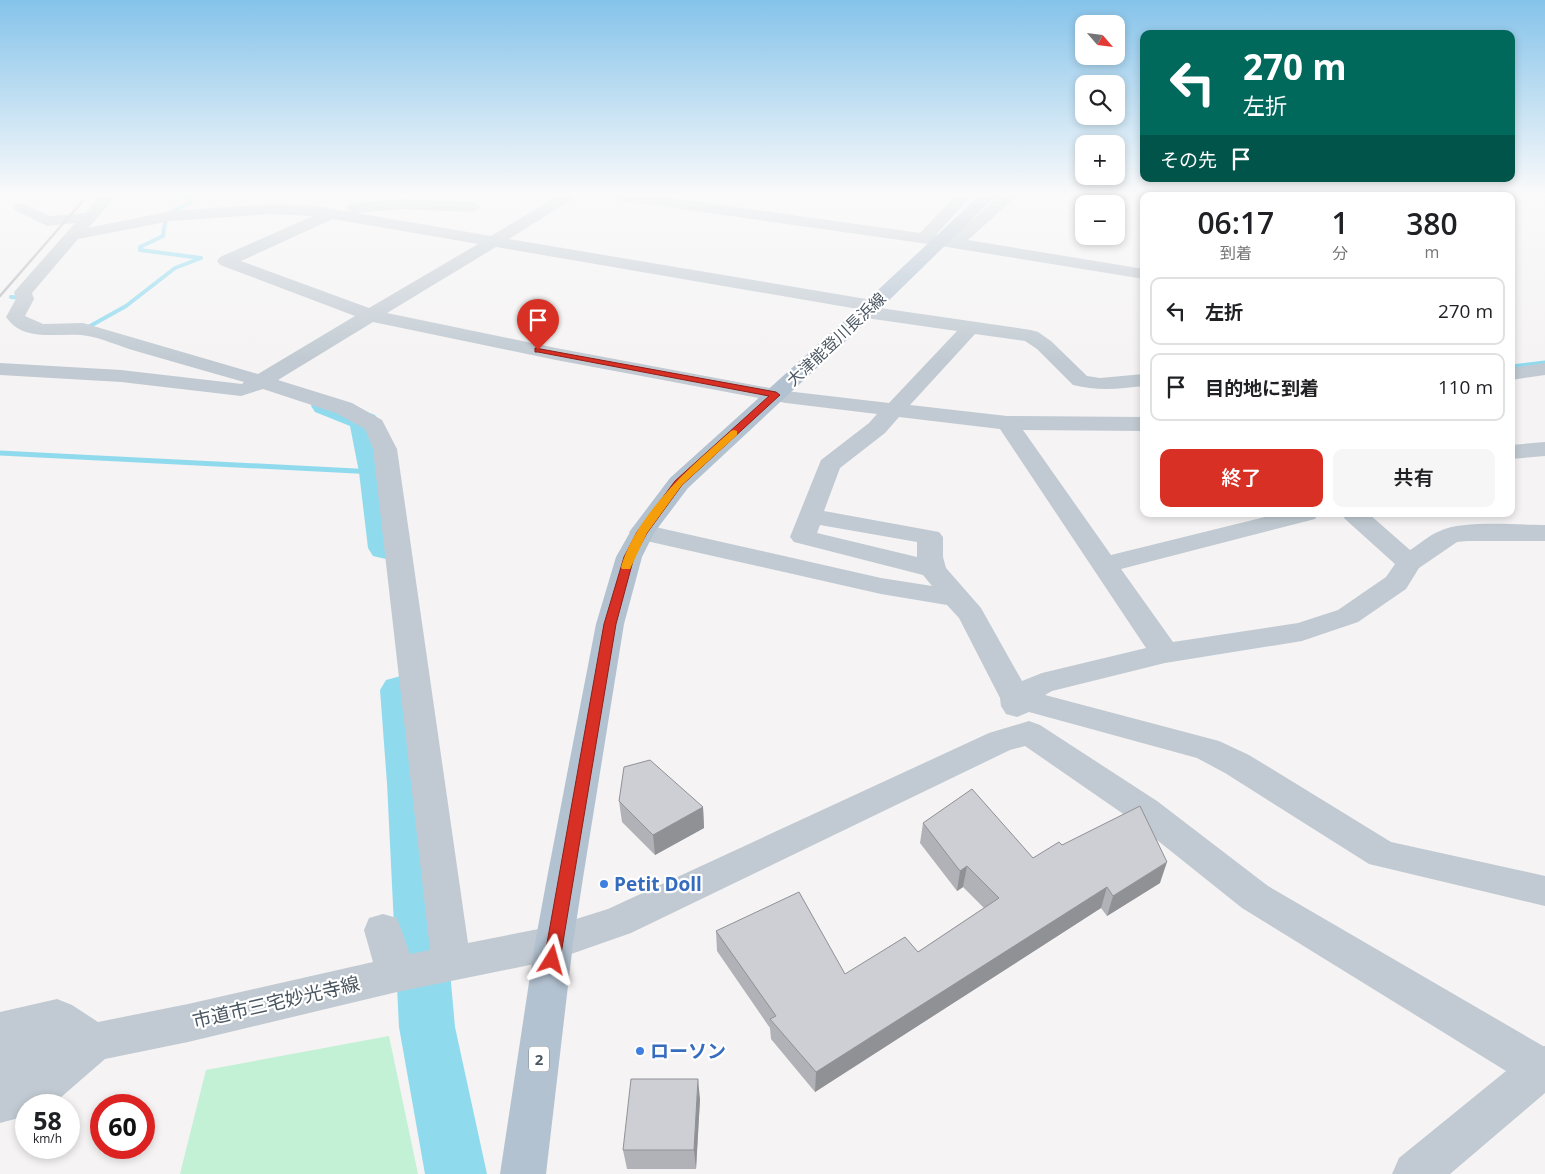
<!DOCTYPE html>
<html lang="ja">
<meta charset="utf-8">
<style>
body{margin:0;font-family:"Open Sans","Noto Sans JP",sans-serif;background:#f6f6f6;color:#202124;height:100vh;display:flex;flex-direction:column;font-size:19px;white-space:nowrap}
*{box-sizing:border-box;margin:0}
p{font-size:16px;color:#757577}
.icon{flex:none;width:28px;height:28px;fill:none;stroke:currentColor;stroke-width:2;stroke-linecap:round;stroke-linejoin:round}
.map{position:relative;flex:1;overflow:hidden}
.drawer{position:absolute;left:1140px;top:192px;width:375px;height:325px;display:flex;flex-direction:column;background:#fff;border-radius:10px;box-shadow:0 2px 8px #0003}
.drawer>*{flex:none}
.top-card{position:absolute;left:1140px;top:30px;width:375px;height:152px;border-radius:10px;box-shadow:0 2px 8px #0003;background:#00695c;color:#fff;overflow:hidden}
.needle{width:32px;rotate:118deg}
.tools{position:absolute;left:1075px;top:15px;display:grid;gap:10px}
.tools a{display:grid;place-items:center;width:50px;height:50px;border-radius:10px;background:#fff;box-shadow:0 2px 8px #0003;font-size:25px}
.speed{position:absolute;left:15px;top:1094px;display:flex;gap:10px;font-size:25px;font-weight:700;text-align:center}
.speed>*{display:grid;place-content:center;width:65px;height:65px;border-radius:50%;background:#fff;box-shadow:0 2px 8px #0003;line-height:1}
.speed small{font-size:12px;font-weight:400}
.speed .limit{border:8px solid #d22;background:#fff;color:#111}
.pin{position:absolute;display:grid;place-items:center;width:42px;height:42px;color:#fff;margin:-51px -21px;border-radius:50% 50% 50% 0;rotate:-45deg;box-shadow:0 0 5px #0007}
.pin .icon{rotate:45deg}
.me{position:absolute;width:55px;margin:-28px;rotate:8deg;stroke-linejoin:round;filter:drop-shadow(0 0 4px #0008)}
.turn{display:flex;align-items:center;gap:18px;height:105px;padding:0 20px;font-size:22px}
.turn .icon{width:65px;height:65px;stroke-width:2.5}
.turn b{display:block;font-size:35px;line-height:42px}
.then{display:flex;align-items:center;height:48px;padding:0 20px;background:#0003;gap:10px;font-size:19px}
.eta{display:flex;justify-content:space-evenly;align-items:center;height:85px;text-align:center}
.eta b{font-size:30px;font-weight:600;line-height:35px}
.action{display:flex;gap:10px;margin-top:auto;padding:10px 20px}
.action a{flex:1;height:58px;border-radius:10px;background:#d93025;color:#fff;font-size:20px;font-weight:600;line-height:58px;text-align:center}
.action a+a{background:#f6f6f6;color:#202124}
ul{padding:0;list-style:none}
li{display:flex;align-items:center;gap:15px;height:68px;margin:0 10px 8px;padding:0 10px;border:2px solid #e0e0e0;border-radius:10px}
li div{flex:1}
li b{display:block;font-size:19px}
li em{font-style:normal}
.map>svg:first-child{display:block}
.green{fill:#c3f1d5}
.lines{fill:none;stroke-linecap:round;stroke-linejoin:round}
.stream-far1{stroke:#90daee;stroke-width:4}
.stream{stroke:#90daee;stroke-width:5}
.river{fill:#90daee;fill-rule:evenodd}
.minor{fill:#c1cad2;fill-rule:evenodd}
.major{fill:#b3c2d1;fill-rule:evenodd}
.rail{stroke:#b5b8bd;stroke-width:2.5}
.wall{fill:#b0b2b7}
.shaded-wall{fill:#909195}
.building{fill:#cdcfd5;stroke:#909195}
.route{fill:#d93025;stroke:#8d1f18}
.slow{fill:#f59e0b}
.shop-dot{fill:#3f7fe0;stroke:#fff;stroke-width:2}
.labels{text-anchor:middle;dominant-baseline:central;stroke-width:4.5;stroke-linejoin:round;paint-order:stroke}
.shield{fill:#fff;stroke:#808990;stroke-width:1}
.shield-label{font-size:15px;font-weight:bold;fill:#4a5661}
.street-label{font-size:16px;fill:#4a5661;stroke:#fff}
.near-shop-label{font-size:19px;font-weight:bold;fill:#366cbe;stroke:#fff;text-anchor:start}
.near-street-label{font-size:19px;fill:#4a5661;stroke:#fff}
</style>
<div class="map">
<svg width="1545" height="1174" viewBox="0 0 1545 1174">
<rect width="100%" height="100%" fill="#f5f3f3"/>
<!-- green -->
<path class="green" d="M389,1036L418,1174H180L206,1070Z"/>
<g class="lines">
<!-- stream-far1 -->
<path class="stream-far1" d="M11,297L22,298
M83,330L126,306L175,268L201,258L140,250V247L163,236C166,211 168,213 190,203L191,200L185,196"/>
<!-- stream -->
<path class="stream" d="M1511,367L1545,363
M0,453L375,472"/>
<!-- river -->
<path class="river" d="M326,397L375,415L379,421L391,472L404,548L399,556L386,559L373,556L368,548L359,472L350,426L315,412L311,406L315,400Z
M401,676L416,680L422,690L433,783L455,1027L487,1174H425L399,1027L387,783L380,690L386,680Z"/>
<!-- minor -->
<path class="minor" d="M100,196H116L88,228L171,211L270,204L315,206L491,236L558,196H577L509,239L872,300L879,302L881,306L880,308L1031,330L1038,332L1051,341L1087,376L1100,378L1144,374V386C1119,389 1097,391 1073,385L1037,349L1025,341L975,334L910,405L1007,416L1144,417V431L1023,430L1111,555L1277,514H1318L1315,519L1121,569L1173,642L1298,623L1338,610L1386,577L1395,564L1345,519L1342,514H1369L1410,550C1420,544 1429,535 1440,531C1463,520 1518,525 1545,525V541H1467L1457,542L1419,568L1406,589L1358,622L1302,641L1165,663L1052,691L1045,695L1219,741L1249,755L1391,842L1545,876V906L1369,864L1225,773L1197,758L1029,712L1017,717L1006,714L1001,706L1000,698L959,618L947,605L881,594L642,540L633,537L629,532L633,527L642,524L881,578L932,586L923,575L794,542L790,537L821,460L869,423L877,414L786,403L556,360L373,322L278,380L352,403L382,420L397,449L468,943L554,926L608,909L989,733L1029,721L1040,725L1157,801L1268,886L1543,1046H1545V1093L1450,1174H1392L1399,1158L1506,1071L1242,908L1132,820L1025,746L1010,750L631,933L554,960L397,992L188,1042L105,1059L52,1105H26V1116L0,1123V1012L57,999L72,1005L98,1022L188,1004L373,962L364,930L369,918L383,914L397,918L410,954L430,950L373,449L365,429L336,413L263,389L241,396L121,382L0,375V363L121,370L242,384L244,382C205,371 167,360 129,349C114,344 96,336 81,335C55,333 23,342 6,317L16,299L14,292L75,223L47,226L15,210L12,207L15,204H25L49,216L86,213ZM270,214L313,216L220,257L217,261L220,265L355,316L258,374L83,323L43,324L25,316L34,299L32,293L78,239L171,221ZM333,219L478,244L369,308L241,261ZM496,247L858,309L857,312L859,316L866,318L957,331L889,403L786,391L556,348L387,313ZM899,417L1000,429L1146,648L1042,673L1022,681L981,608L946,568L943,557V537L939,532L824,511L840,468L885,433ZM820,525L917,542V557L817,533Z
M616,196H657L920,233L955,196H971L936,235L951,238L1000,196H1017L968,240L1144,269V279L928,244L624,201L619,199Z
M1093,196H1109L1107,204H1091Z
M402,199L472,202L477,204L480,207L477,210L472,212L402,209L354,213L349,211L346,208L349,205L354,203Z
M1545,363V375L1511,380V368Z
M1545,442V456L1511,459V445Z"/>
<!-- major -->
<path class="major" d="M979,196H996L879,310L688,488L654,533L642,557L624,624L583,878L573,943L546,1174H500L535,943L547,878L596,624L616,557L633,527L670,478L865,302Z"/>
<!-- rail -->
<path class="rail" d="M0,296L87,196"/>
</g>
<!-- wall -->
<path class="wall" d="M619,801L703,807L704,828L655,855L622,822Z
M923,823L1033,858L1062,845L1160,883L1107,916L1101,908L815,1092L771,1039L770,1028L717,951L716,931L845,974L918,952L984,908L963,887L957,891L920,843Z
M700,1099L696,1169H627L623,1150Z"/>
<!-- shaded-wall -->
<path class="shaded-wall" d="M703,807L704,828L655,855L653,835Z
M1167,862L1160,883L1107,916L1113,896Z
M967,866L963,887L957,891L960,871Z
M1107,887L1101,908L815,1092L816,1072Z
M698,1079L700,1099L696,1169L694,1150Z"/>
<!-- building -->
<path class="building" d="M650,760L703,807L653,835L619,801L624,767Z
M972,789L1033,858L1059,842L1062,845L1140,806L1167,862L1113,896L1107,887L816,1072L770,1019L776,1016L716,931L799,892L845,974L905,937L918,952L999,898L967,866L960,871L923,823Z
M631,1079H698L694,1150H623Z"/>
<!-- sky -->
<linearGradient id="sky" x2="0" y2="1"><stop stop-color="#85c3ea"/><stop offset="0.54" stop-color="#fafafa"/><stop offset="1" stop-color="#fafafa" stop-opacity="0"/></linearGradient>
<rect width="1545" height="360" fill="url(#sky)"/>
<!-- route -->
<path class="route" d="M535,348L776,392L780,395L682,485L647,533L634,557L616,624L560,960L558,965L552,968L546,965L544,960L604,624L624,557L637,532L675,481L769,396L538,352H535Z"/>
<!-- slow -->
<path class="slow" d="M734,430L737,431V435L682,485L647,533L630,569H622L621,567C637,513 690,467 731,431Z"/>
<!-- markers -->
<g class="shop-dot">
<circle cx="604" cy="884" r="5"/>
<circle cx="640" cy="1051" r="5"/>
</g>
<g class="labels">
<!-- shield labels -->
<rect class="shield" x="529" y="1046.5" width="20" height="25" rx="4"/>
<g class="shield-label">
<text x="539" y="1059">2</text>
</g>
<!-- street labels -->
<g class="street-label">
<text transform="translate(836 339) rotate(-43)">大津能登川長浜線</text>
</g>
<!-- near-shop labels -->
<g class="near-shop-label">
<text x="614" y="884">Petit Doll</text>
<text x="650" y="1051">ローソン</text>
</g>
<!-- near-street labels -->
<g class="near-street-label">
<text transform="translate(276 1002) rotate(-13)">市道市三宅妙光寺線</text>
</g>
</g>
</svg>
<div class="tools">
<a><svg class="needle" viewBox="-14 -14 28 28"><path d="M0-13l5 13h-10z" fill="#e53935"/><path d="M0 13l5-13h-10z" fill="#757577"/></svg></a>
<a><svg class="icon" aria-label="search" viewBox="0 0 24 24"><circle cx="10" cy="10" r="6"/><path d="M15 15l6 6"/></svg></a>
<a>+</a>
<a>−</a>
</div>
<div class="speed"><div>58<small>km/h</small></div><div class="limit">60</div></div>
<div class="pin" style="left:538px;top:350px;background:#d93025"><svg class="icon" aria-label="arrive" viewBox="0 0 24 24"><path d="M6 21V4h12l-3 4 3 4H6"/></svg></div>
<svg class="me" style="left:552px;top:960px" viewBox="-20 -20 40 40"><path d="M0-17L14 15 0 8-14 15z" fill="#d93025" stroke="#fff" stroke-width="4"/></svg>
<div class="top-card">
<div class="turn"><svg class="icon" aria-label="left" viewBox="0 0 24 24"><path d="M17 20v-9H6M10 6l-5 5 5 5"/></svg><div><b>270 m</b>左折</div></div>
<div class="then">その先<svg class="icon" aria-label="arrive" viewBox="0 0 24 24"><path d="M6 21V4h12l-3 4 3 4H6"/></svg></div>
</div>
<section class="drawer">
<div class="eta">
<div><b>06:17</b><p>到着</p></div>
<div><b>1</b><p>分</p></div>
<div><b>380</b><p>m</p></div>
</div>
<ul>
<li><svg class="icon" aria-label="left" viewBox="0 0 24 24"><path d="M17 20v-9H6M10 6l-5 5 5 5"/></svg><div><b>左折</b></div><em>270 m</em></li>
<li><svg class="icon" aria-label="arrive" viewBox="0 0 24 24"><path d="M6 21V4h12l-3 4 3 4H6"/></svg><div><b>目的地に到着</b></div><em>110 m</em></li>
</ul>
<div class="action"><a>終了</a><a>共有</a></div>
</section>
</div>
